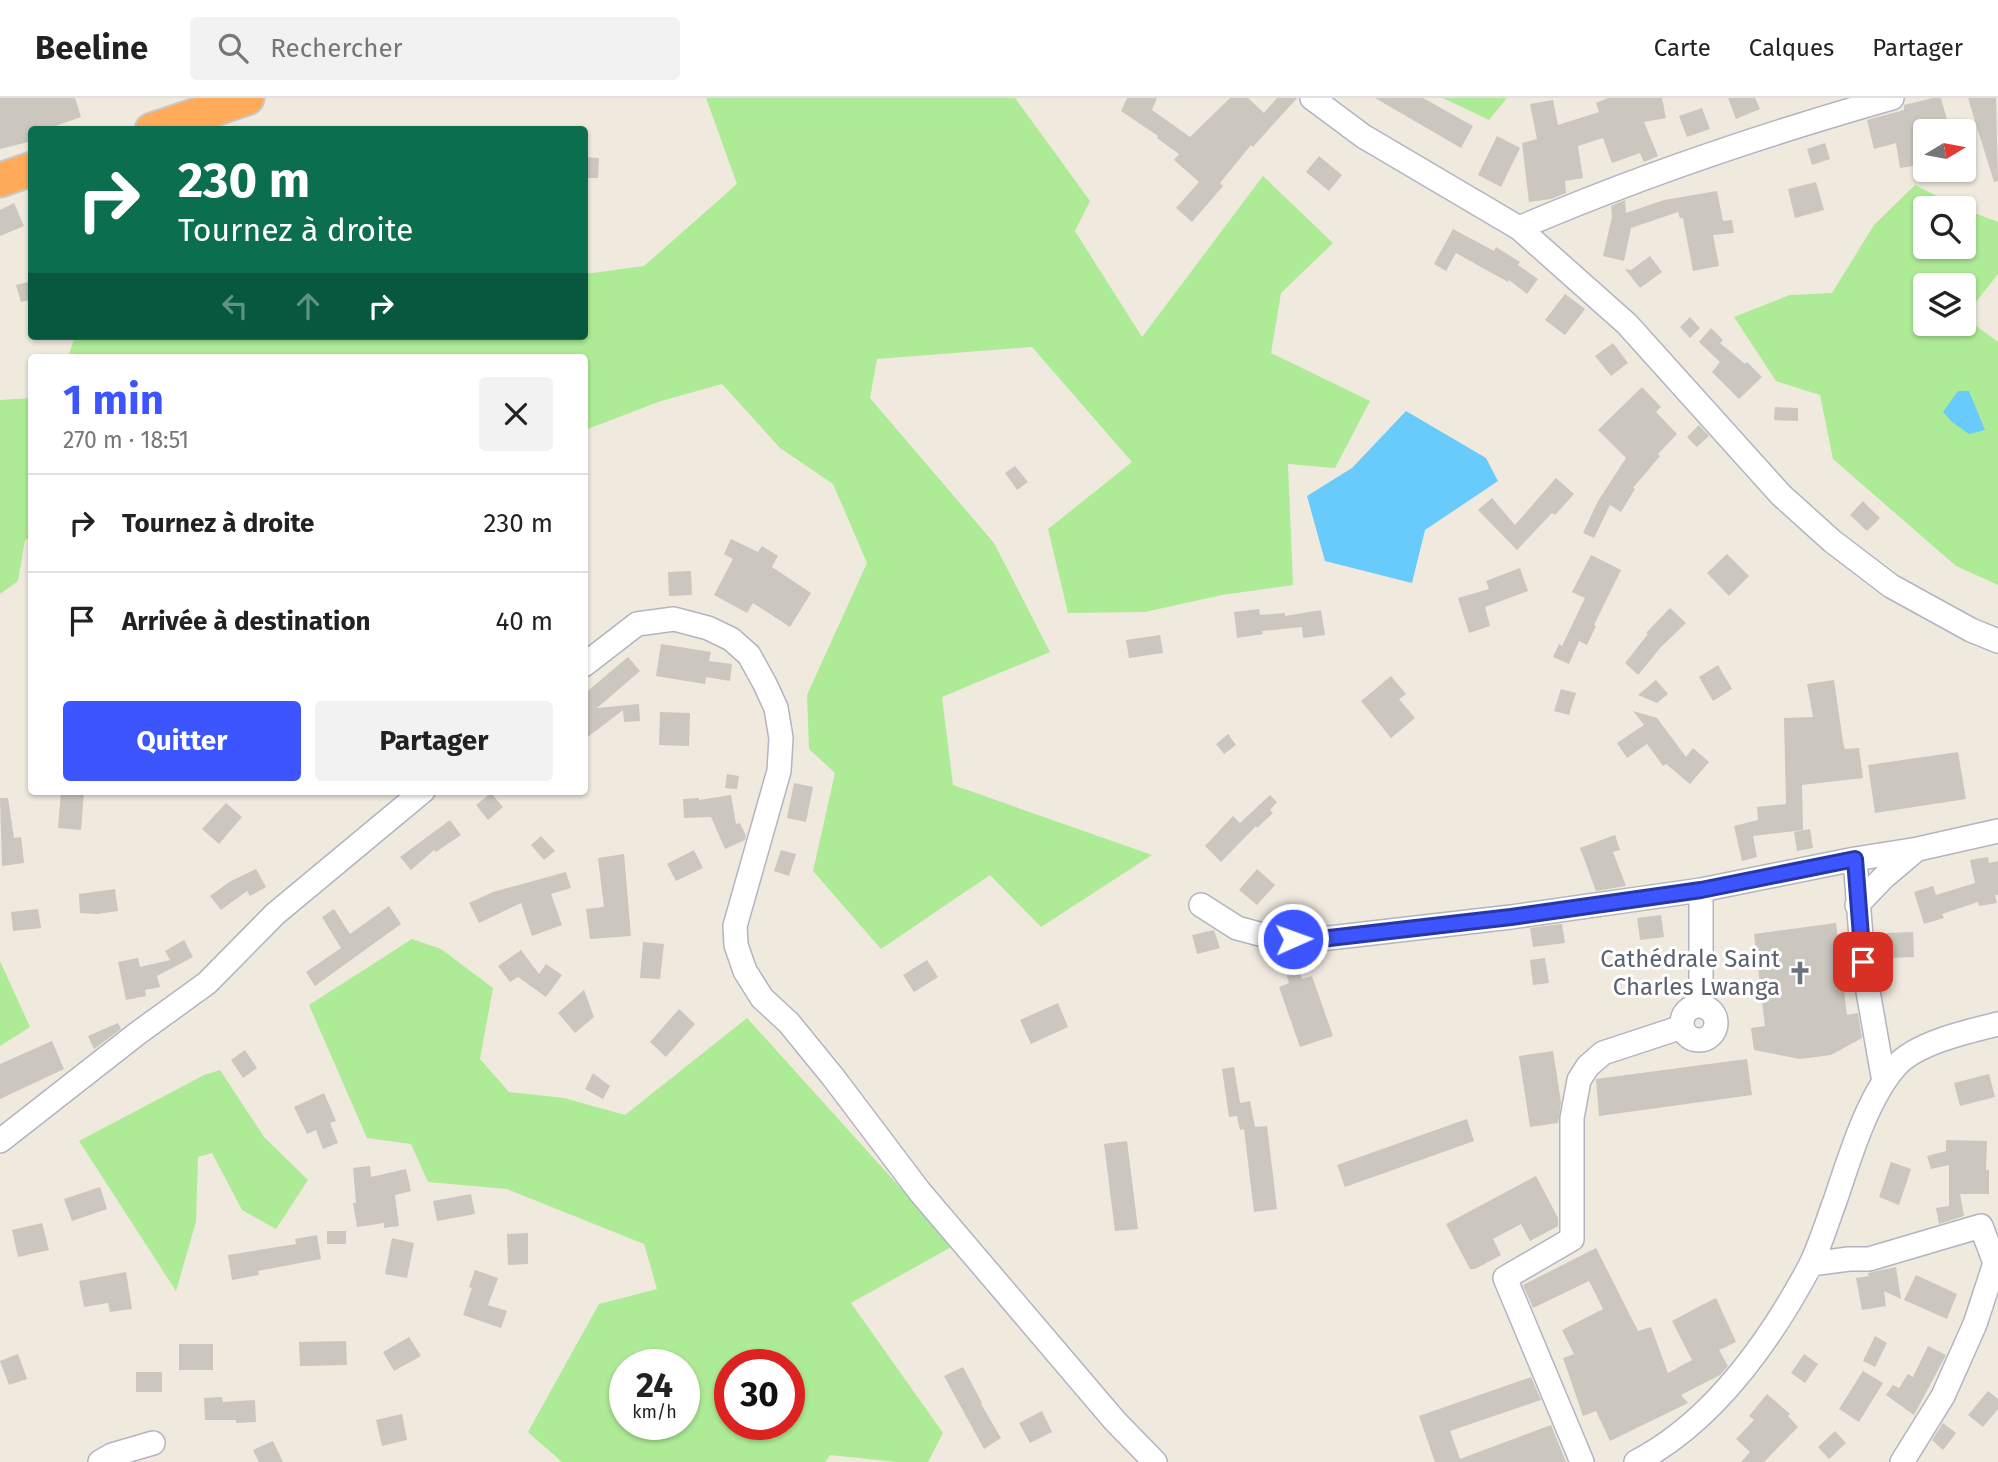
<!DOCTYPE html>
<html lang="fr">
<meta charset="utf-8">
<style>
body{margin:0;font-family:"Fira Sans",sans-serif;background:#f2f2f2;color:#222;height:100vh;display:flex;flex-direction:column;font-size:26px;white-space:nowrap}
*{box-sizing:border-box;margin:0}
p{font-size:23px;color:#767676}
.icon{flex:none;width:38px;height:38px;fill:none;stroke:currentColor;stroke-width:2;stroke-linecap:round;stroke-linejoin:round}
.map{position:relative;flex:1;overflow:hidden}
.sheet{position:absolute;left:28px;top:256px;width:560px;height:441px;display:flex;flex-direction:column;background:#fff;border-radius:7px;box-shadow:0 2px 5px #0004}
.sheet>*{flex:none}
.banner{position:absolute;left:28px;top:28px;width:560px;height:214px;border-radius:7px;box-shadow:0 2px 5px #0004;background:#0b6e4f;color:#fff;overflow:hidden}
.needle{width:46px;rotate:80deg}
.controls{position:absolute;left:1913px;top:21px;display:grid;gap:14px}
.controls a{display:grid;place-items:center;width:63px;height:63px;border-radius:7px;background:#fff;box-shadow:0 2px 5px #0004;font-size:35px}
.speed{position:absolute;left:609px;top:1251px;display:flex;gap:14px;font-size:35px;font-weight:700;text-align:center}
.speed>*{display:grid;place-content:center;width:91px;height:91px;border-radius:50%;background:#fff;box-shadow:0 2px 5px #0004;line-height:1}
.speed small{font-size:18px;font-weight:400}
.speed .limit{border:10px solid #d22;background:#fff;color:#111}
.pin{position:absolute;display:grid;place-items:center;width:60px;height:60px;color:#fff;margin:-30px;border-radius:14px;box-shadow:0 4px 10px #0006}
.me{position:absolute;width:77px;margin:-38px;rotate:88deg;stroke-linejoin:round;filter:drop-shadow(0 0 5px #0008)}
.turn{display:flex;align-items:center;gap:24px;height:147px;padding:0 35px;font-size:32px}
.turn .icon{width:91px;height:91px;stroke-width:2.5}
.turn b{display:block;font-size:49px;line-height:60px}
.lanes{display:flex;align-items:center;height:66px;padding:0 35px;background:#0003;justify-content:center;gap:35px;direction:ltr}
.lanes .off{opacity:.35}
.round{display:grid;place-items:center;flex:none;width:74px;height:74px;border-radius:7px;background:#f2f2f2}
.overview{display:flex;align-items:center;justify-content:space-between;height:119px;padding:0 35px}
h1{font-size:42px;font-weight:700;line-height:52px;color:#3c55ff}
.primary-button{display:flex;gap:14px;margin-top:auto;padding:14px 35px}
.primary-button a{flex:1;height:80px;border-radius:7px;background:#3c55ff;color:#fff;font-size:28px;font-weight:700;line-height:80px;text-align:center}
.primary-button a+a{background:#f2f2f2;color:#222}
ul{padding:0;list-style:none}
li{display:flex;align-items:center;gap:21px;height:98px;padding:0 35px;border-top:2px solid #e0e0e0}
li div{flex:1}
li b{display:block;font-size:26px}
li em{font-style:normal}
header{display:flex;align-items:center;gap:42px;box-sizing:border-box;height:98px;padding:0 35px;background:#fff;border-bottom:2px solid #e0e0e0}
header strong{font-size:33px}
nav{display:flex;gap:38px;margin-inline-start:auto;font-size:24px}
.search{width:490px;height:63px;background:#f2f2f2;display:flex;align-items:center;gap:18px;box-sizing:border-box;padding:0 24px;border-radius:7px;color:#767676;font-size:26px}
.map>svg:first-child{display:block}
.green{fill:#aeeb96;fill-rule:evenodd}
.water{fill:#68cbfb}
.building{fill:#cbc6be}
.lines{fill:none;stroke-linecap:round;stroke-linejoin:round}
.minor-casing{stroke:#b2b4c2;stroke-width:26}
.highway-casing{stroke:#c8c8c8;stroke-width:37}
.minor{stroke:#fff;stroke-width:23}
.highway{stroke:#ffab5a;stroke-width:33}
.route-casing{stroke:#2737a6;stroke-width:18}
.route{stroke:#3c55ff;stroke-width:12}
.labels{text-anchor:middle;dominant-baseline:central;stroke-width:6;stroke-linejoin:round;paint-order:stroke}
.worship-label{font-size:24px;fill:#5b616d;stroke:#fff;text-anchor:end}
</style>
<header>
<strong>Beeline</strong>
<div class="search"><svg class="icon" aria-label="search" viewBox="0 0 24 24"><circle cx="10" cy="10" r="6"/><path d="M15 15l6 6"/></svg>Rechercher</div>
<nav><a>Carte</a><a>Calques</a><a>Partager</a></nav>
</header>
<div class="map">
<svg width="1998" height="1364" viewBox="0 0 1998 1364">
<rect width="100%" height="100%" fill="#f0e9de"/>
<!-- green -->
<path class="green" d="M706,0H1015L1090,103L1075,133L1142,239L1263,78L1333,145L1281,195L1271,255L1370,303L1335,370L1288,366L1293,487L1222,497L1145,514L1068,515L1048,431L1132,364L1032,249L877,261L870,300L994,445L1050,554L942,599L953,687L1152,757L1041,829L990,777L881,851L813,773L835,675L809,651L807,597L867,465L833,386L780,350L722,286L661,303L585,332L584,259H68L75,238H584L585,176L644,168L737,86Z
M1443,0H1507L1489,22Z
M1915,87L1961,110H1925V149H1964V111L1998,124V176L1964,219L1998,244V487L1956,468L1833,361L1820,297L1776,283L1734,219L1790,197L1832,195L1874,127ZM1925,187H1964V226H1925Z
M31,300V439L25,442L18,483L0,496V302Z
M412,841L441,851L493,890L480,961L509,994L564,1000L625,1017L747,920L953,1148L851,1205L943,1335L928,1364H897L830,1357L825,1364H562L528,1334L599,1206L657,1191L644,1146L507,1091L428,1084L411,1046L367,1040L309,907ZM625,1267H684V1326H625ZM730,1267H789V1326H730Z
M0,863L30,929L0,948Z
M220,972L264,1039L308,1082L276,1131L242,1112L212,1055L198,1059L196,1124L176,1193L79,1043L204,977Z"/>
<!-- water -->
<path class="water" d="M1958,293H1969L1985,332L1969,336L1952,324L1943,314Z
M1406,313L1486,360L1498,383L1425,432L1412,485L1325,463L1307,398L1352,370Z"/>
<!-- building -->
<path class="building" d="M0,0H75L81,19L44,32H32V43L0,51Z
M1127,0H1157L1152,12L1190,39L1230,0H1248L1264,15L1277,0H1297L1253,49L1251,47L1220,85L1223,88L1192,124L1176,110L1199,84L1174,62L1179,56L1157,40L1158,38L1121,13Z
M1375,0H1423L1473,28L1461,50Z
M1608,0H1662L1666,20L1644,24L1658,58L1644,64L1640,55L1612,65L1603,40L1578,48L1583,80L1565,83L1566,95L1551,101L1529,104L1522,45L1537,41L1530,6L1553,2L1558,27L1599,14L1596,5Z
M1728,0H1755L1760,11L1736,21Z
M1933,0H1941L1950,33H1925V66L1900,70L1896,45L1874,51L1867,22L1904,12V7Z
M1968,0H1996L1998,83L1994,84Z
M1702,10L1710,31L1687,39L1679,18Z
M1497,38L1520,50L1501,89L1478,77Z
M1825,45L1830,61L1812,67L1807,51Z
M1319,58L1342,77L1329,93L1306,74Z
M584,59L599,60L598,80H584Z
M1816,84L1824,112L1795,120L1788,91Z
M1717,93L1723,123L1732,122L1734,135L1713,137L1719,168L1693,173L1683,120H1680L1678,114L1631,130L1624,163L1603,158L1612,119L1611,108L1625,102L1626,115L1664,102Z
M14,105L24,128L0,138V112Z
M1453,131L1494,153L1496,149L1520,164L1518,167L1538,181L1527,196L1509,182L1508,184L1456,155L1446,173L1434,166Z
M1650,158L1662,174L1640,190L1625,171L1631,172Z
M32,183V201L21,204L16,187Z
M1565,196L1585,211L1565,237L1545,222Z
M1690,219L1700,230L1690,240L1680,229Z
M1711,230L1723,242L1720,245L1745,266L1747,264L1762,279L1739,301L1712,274L1720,264L1699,244Z
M1613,245L1628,265L1611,278L1595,258Z
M1642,289L1661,309L1656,314L1677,336L1658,356L1660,358L1633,390L1635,391L1621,414L1610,407L1594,440L1583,435L1598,403L1626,360L1598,332Z
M1775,309L1798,310V323L1774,322Z
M1699,327L1709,338L1697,349L1687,339Z
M1015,368L1028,384L1017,392L1005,375Z
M1556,380L1574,396L1555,417L1552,415L1517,452L1478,412L1492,400L1515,427Z
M1863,403L1880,420L1867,433L1850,417Z
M731,441L758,454L762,448L778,458L772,469L811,495L790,529L753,505L747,515L714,497L733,461L724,456Z
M1727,456L1749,478L1729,498L1707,475Z
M1591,457L1621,472L1594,527L1596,528L1587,547L1579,543L1569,566L1553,559L1559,546L1562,548L1585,500L1572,494Z
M1520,470L1528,493L1485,509L1490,528L1469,535L1458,500L1489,491L1486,483Z
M691,473L692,497L669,498L668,474Z
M1670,510L1686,525L1661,549L1638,577L1625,565L1648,536L1646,535Z
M1259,511L1260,517L1285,515V518L1321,512L1325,537L1303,540L1302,529L1262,533L1263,536L1237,540L1234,514Z
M1160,537L1163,555L1129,560L1126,542Z
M661,546L711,554L709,563L732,566L730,583L706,579L705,586L656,578Z
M628,559L640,573L597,610L639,606L640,623L624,624L623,612L584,642V596Z
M1718,567L1732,591L1713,603L1699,579Z
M1391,578L1406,596L1399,601L1415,620L1391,640L1361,603Z
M1656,582L1668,596L1657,605L1638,597Z
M1834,582L1843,644L1845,651L1859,650L1863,680L1802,687L1803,732L1753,738L1757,759L1742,763L1734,728L1758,722L1757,709L1786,706L1784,620L1813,619L1807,586Z
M1561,591L1576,595L1569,617L1554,613Z
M1633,613L1657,620L1686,659L1693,650L1709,664L1690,686L1666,666L1663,668L1647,646L1627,660L1617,645L1644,627Z
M660,614L690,615L689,648L659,647Z
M1228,636L1236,647L1224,656L1216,646Z
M1958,654L1966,701L1875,715L1868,667Z
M727,676L739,678L737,691L725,690Z
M794,685L813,689L806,724L787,720Z
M61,693H84L81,732L58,730Z
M491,695L503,709L488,722L476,707Z
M731,697L736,726L740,725L746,738L745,742L725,751L711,719L684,720L683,701L699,700V702Z
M1270,697L1277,704L1270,712L1273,715L1257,730L1256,728L1221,764L1205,748L1233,718L1240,725Z
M0,700H8L14,740L21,739L24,765L2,768Z
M226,705L242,719L219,746L202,731Z
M450,722L461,737L436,754L434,752L411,772L400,759Z
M1810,731L1813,750L1797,753L1794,734Z
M1615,737L1620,752L1613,754L1626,788L1596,793L1580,750Z
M541,738L555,753L544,762L531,747Z
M694,752L703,770L676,783L667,766Z
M781,752L796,756L789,778L774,773Z
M624,756L631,838L590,841L586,811L604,809L598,760Z
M1988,759L1989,765L1998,763V797H1995L1997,805L1979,808L1978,804L1942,816L1944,820L1924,826L1914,794L1933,788L1936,797L1975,785L1970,762Z
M256,771L266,789L250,798L247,793L221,812L210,798L231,783Z
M1257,771L1275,787L1257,807L1239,792Z
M566,774L571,790L551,796L562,827L532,838L521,805L479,825L469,805L493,794Z
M115,791L118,813L97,816L80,815L79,796Z
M389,808L401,826L315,888L306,874L341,850L322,819L334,811L350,836Z
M38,811L41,830L13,833L11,814Z
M1661,817L1664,839L1640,842L1637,820Z
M1836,825L1847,917L1858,915L1862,940L1831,957L1800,961L1754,952L1751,930L1765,928L1754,836Z
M1562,826L1565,845L1533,849L1530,830Z
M1214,832L1220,850L1197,856L1192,837Z
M1913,834L1914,859L1886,860V835Z
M184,842L193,859L157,878L160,889L145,892L146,898L126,902L118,864L138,860L140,869L170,862L165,853Z
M643,844L664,846L660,881L640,880Z
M521,852L539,876L546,866L562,877L546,899L518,879L510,884L498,868Z
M1295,859L1302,881L1312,878L1333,938L1300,949L1279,889L1289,885L1282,863Z
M1545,860L1549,885L1533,887L1530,862Z
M927,862L938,879L914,894L903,877Z
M584,892L594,919L575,935L558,915Z
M1058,905L1068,929L1031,946L1020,922Z
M679,911L695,926L666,959L650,944Z
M118,925L121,931L94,951L88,938Z
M52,943L64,971L0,1001V966Z
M245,952L257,970L243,980L231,962Z
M1553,953L1561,1004L1558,1025L1530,1029L1519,958Z
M1747,961L1752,997L1599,1018L1596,981Z
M1234,969L1240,1005L1250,1003L1255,1029L1267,1028L1277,1111L1254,1114L1244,1031L1240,1032L1237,1018L1229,1019L1222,971Z
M593,975L610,988L603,1001L585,991Z
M1989,976L1995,999L1960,1008L1954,985Z
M324,995L336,1023L330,1025L338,1045L323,1051L316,1032L307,1036L294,1009Z
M1467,1021L1474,1043L1345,1089L1337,1067Z
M1946,1042L1987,1043L1986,1072H1989V1096H1960L1964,1118L1939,1126L1936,1110L1949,1108V1067L1931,1071L1927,1058L1946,1053Z
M1127,1043L1138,1131L1115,1133L1104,1046Z
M1891,1064L1911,1071L1899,1107L1879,1099Z
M370,1068L371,1079L406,1071L411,1093L395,1097L399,1128L384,1130V1125L357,1129L353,1105H356L353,1070Z
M1536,1078L1558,1120V1128L1530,1143L1521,1126L1493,1141L1501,1157L1475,1171H1470L1446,1126Z
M100,1089L107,1111L72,1123L64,1101Z
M471,1096L475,1116L437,1123L433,1103Z
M42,1125L49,1152L18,1159L12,1132Z
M327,1133H346V1146H327Z
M528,1135V1166L508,1167L507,1136Z
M317,1137L321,1161L258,1173L259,1177L232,1182L228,1157L296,1146L295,1141Z
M392,1140L414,1145L407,1180L385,1176Z
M1596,1150L1638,1233L1651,1229L1668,1275L1692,1262L1672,1223L1704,1206L1716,1200L1736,1244L1719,1252L1728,1268L1720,1277L1681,1297L1688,1305L1610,1343L1596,1313L1583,1318L1563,1260L1574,1256L1562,1232L1603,1211L1589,1183L1533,1210L1523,1187Z
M1896,1169L1901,1201L1884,1193L1886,1208L1862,1212L1856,1180L1869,1178L1868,1175Z
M475,1172L498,1180L488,1207L507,1213L501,1230L463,1217L472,1190L469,1189Z
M126,1174L132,1211L110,1214L108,1205L84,1209L79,1183Z
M1916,1177L1957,1196L1947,1221L1904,1202Z
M1875,1238L1887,1245L1875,1269L1863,1263Z
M409,1239L421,1258L394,1273L383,1254Z
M346,1243L347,1267L300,1268L299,1244Z
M179,1246H213V1272H179Z
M1928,1248L1946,1257L1914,1317L1886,1297L1893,1287L1899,1290L1908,1276L1913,1279Z
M18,1256L27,1281L9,1287L0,1263Z
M1804,1256L1818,1266L1805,1285L1791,1275Z
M963,1269L982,1305L981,1306L1001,1340L984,1351L944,1278Z
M1863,1273L1883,1285L1859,1324L1839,1311Z
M136,1274H162V1294H136Z
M1531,1279L1541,1302L1450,1333L1460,1361L1551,1327L1566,1364H1435L1419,1318Z
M1988,1293L1998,1301V1311L1983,1329L1968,1317Z
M1767,1296L1790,1316L1788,1318L1798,1329L1764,1364H1741L1750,1354L1736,1341L1754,1322L1749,1318Z
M222,1299L223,1304L255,1302L256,1324L236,1325V1322H205L204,1300Z
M1042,1313L1052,1334L1030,1345L1019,1325Z
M402,1316L407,1342L382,1348L376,1322Z
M1943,1325L1956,1335L1943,1352L1932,1342Z
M1835,1333L1846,1345L1829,1361L1818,1349Z
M273,1343L283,1364H259L253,1352Z"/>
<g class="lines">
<!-- minor casing -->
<g class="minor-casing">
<path id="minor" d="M1312,0L1363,38L1519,130L1627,226L1781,397L1832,443L1891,488L1971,532L1998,543
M1519,130C1640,78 1765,36 1892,0
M584,567L637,526L674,521L708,530L731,541L749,557L765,586L776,610L781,640L779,673L735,828L736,847L745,873L762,900L789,925L833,979L920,1094L1115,1323L1155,1364
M1855,761L1863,865L1884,984
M1201,807L1237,830L1274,840L1312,842L1511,819L1701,792
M1857,807L1884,779L1916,752
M1701,907V792L1855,761L1918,751L1998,733
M1682 925a17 17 0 1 1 34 0a17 17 0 1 1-34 0Z
M0,1043L138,935L207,885L275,816L423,693
M1811,1166L1849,1161H1869L1981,1128L1995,1165L1975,1226L1943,1298L1902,1364
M100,1364L112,1357L153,1345
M1582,1364L1505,1180L1572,1141V1020L1579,982L1588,968L1603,955L1682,929
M1636,1364C1713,1324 1770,1243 1810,1168C1820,1148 1827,1124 1835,1103C1849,1062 1867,1000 1896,968C1916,945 1969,933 1998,926"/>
</g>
<!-- highway casing -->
<g class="highway-casing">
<path id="highway" d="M152,32L247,0
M0,82L32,71"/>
</g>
<!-- minor -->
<use href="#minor" class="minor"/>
<!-- highway -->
<use href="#highway" class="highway"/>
</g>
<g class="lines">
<!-- route casing -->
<g class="route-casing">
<path id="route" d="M1293,841L1312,842L1511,819L1701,792L1855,761L1863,864"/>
</g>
<!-- route -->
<use href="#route" class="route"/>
</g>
<!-- icons -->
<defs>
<g id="church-bare" transform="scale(1.89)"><path d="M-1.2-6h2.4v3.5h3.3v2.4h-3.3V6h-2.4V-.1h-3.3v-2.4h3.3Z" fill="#6b7280" stroke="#fff" stroke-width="2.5" paint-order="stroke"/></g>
</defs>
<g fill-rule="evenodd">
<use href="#church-bare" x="1800" y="875"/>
</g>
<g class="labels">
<!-- worship labels -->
<g class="worship-label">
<text x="1780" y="861">Cathédrale Saint<tspan x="1780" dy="28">Charles Lwanga</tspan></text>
</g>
</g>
</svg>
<div class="controls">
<a><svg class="needle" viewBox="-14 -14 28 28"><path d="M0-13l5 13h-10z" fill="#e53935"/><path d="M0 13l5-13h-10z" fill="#767676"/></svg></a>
<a><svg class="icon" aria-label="search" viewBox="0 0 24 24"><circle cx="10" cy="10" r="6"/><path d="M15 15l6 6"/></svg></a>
<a><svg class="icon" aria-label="layers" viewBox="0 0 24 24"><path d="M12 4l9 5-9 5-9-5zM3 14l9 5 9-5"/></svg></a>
</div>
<div class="speed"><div>24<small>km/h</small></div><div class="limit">30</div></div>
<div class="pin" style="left:1863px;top:864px;background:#d93025"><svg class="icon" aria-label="arrive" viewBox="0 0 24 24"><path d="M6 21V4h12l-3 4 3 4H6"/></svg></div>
<svg class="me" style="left:1293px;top:841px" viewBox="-20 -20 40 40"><circle r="17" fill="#3c55ff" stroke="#fff" stroke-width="3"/><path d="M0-11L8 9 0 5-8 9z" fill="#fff"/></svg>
<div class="banner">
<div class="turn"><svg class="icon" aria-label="right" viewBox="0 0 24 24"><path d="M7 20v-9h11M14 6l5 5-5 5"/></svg><div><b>230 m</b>Tournez à droite</div></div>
<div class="lanes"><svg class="icon off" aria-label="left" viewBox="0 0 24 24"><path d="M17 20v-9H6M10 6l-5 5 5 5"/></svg><svg class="icon off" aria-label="ahead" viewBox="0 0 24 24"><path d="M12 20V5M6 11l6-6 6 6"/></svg><svg class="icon" aria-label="right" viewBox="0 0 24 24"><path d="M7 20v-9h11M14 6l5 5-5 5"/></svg></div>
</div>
<section class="sheet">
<div class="overview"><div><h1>1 min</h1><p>270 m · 18:51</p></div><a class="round"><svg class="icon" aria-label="close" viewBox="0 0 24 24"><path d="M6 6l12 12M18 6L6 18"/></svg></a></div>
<ul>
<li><svg class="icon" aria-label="right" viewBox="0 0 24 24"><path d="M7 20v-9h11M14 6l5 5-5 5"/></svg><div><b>Tournez à droite</b></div><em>230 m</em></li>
<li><svg class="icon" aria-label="arrive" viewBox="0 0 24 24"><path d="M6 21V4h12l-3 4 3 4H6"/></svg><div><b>Arrivée à destination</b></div><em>40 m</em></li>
</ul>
<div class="primary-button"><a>Quitter</a><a>Partager</a></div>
</section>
</div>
